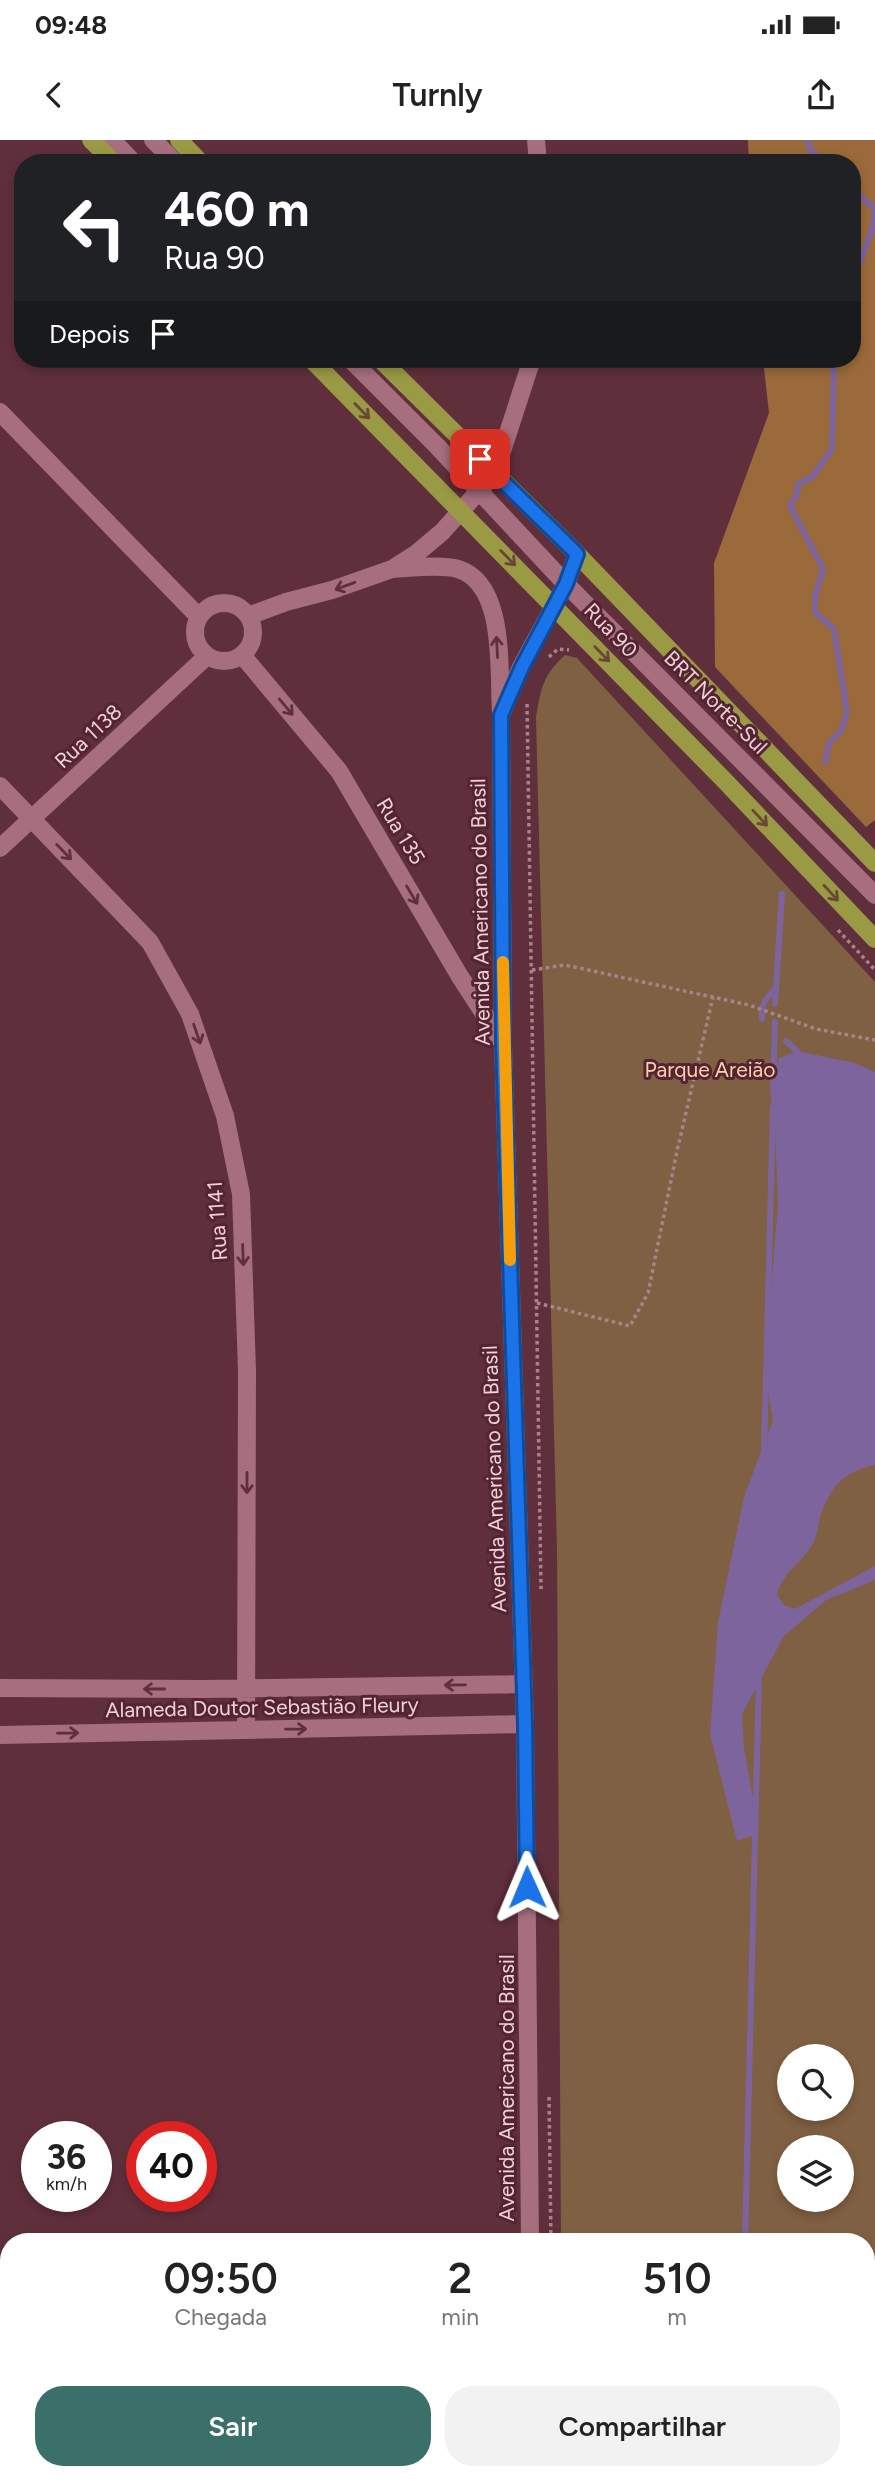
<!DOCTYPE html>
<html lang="pt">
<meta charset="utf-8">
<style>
body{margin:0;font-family:Figtree,sans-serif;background:#f2f2f2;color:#222;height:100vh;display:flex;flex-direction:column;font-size:26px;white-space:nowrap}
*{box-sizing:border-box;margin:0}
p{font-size:23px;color:#767676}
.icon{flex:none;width:38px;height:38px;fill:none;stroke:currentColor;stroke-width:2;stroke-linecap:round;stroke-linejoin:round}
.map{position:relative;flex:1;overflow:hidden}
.drawer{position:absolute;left:0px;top:2093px;width:875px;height:247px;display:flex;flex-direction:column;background:#fff;border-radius:28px 28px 0 0;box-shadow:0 4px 10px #0003}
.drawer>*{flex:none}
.top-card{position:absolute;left:14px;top:14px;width:847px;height:214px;border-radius:28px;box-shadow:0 4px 10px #0003;background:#202124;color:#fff;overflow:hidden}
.buttons{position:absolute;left:777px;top:1904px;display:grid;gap:14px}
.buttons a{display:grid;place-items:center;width:77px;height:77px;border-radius:50%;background:#fff;box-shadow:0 4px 10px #0003;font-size:35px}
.speed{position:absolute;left:21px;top:1981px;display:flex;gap:14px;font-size:35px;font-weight:700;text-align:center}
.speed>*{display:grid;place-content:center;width:91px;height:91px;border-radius:50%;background:#fff;box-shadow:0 4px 10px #0003;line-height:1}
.speed small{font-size:18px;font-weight:400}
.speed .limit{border:10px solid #d22;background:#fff;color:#111}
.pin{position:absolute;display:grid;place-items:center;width:60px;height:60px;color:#fff;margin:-30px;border-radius:14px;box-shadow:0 4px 10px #0006}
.me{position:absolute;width:77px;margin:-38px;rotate:359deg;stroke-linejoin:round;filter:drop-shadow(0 0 5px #0008)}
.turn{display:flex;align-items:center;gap:24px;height:147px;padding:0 35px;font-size:32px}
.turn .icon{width:91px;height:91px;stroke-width:2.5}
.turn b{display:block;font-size:49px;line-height:60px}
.then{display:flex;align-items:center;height:66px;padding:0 35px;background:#0003;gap:14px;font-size:26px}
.eta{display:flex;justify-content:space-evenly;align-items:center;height:119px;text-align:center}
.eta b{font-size:42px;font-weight:600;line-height:49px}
.action{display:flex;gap:14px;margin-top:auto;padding:14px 35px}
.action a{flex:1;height:80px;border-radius:28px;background:#3b6f69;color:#fff;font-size:28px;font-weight:600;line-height:80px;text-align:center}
.action a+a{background:#f2f2f2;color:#222}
.status{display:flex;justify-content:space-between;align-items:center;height:49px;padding:0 35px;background:#fff;direction:ltr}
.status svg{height:19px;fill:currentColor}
header{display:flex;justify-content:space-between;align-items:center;height:91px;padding:0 35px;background:#fff;font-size:32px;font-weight:600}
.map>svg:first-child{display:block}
.green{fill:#806042;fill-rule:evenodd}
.forest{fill:#9b6a3a}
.water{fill:#7d649c}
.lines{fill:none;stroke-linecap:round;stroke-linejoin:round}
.stream{stroke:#7d649c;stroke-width:6}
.path{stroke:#aa828b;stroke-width:3.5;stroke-dasharray:3.5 3.5;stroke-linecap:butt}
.minor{stroke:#a76f7d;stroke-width:18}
.major{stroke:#9a9a45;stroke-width:18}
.oneway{stroke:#694738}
.oneway2{stroke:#602f3d}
.route-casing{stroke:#114b97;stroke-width:18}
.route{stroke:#1a73e8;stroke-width:12}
.slow{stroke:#f59e0b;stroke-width:12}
.labels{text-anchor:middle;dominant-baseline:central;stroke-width:6;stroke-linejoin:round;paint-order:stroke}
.street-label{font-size:21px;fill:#f0d1d7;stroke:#542432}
.park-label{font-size:21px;fill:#fcd0a8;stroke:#542432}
</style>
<div class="status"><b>09:48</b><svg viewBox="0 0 49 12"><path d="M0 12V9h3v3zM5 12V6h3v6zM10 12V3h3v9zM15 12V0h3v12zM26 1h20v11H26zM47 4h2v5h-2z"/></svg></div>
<header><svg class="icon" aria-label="back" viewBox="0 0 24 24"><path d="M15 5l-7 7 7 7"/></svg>Turnly<svg class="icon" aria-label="share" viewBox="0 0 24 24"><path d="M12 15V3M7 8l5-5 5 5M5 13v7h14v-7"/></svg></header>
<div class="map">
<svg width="875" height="2339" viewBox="0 0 875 2339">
<rect width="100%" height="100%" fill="#602f3c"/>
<!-- green -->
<path class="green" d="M565,515L577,518L875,842V2339H563L564,2331H866V2102H561L557,1410L536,577C541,548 543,535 565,515ZM789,1916H842V1969H789ZM789,2007H842V2060H789Z"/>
<!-- forest -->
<path class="forest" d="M748,0H875V680L866,687L715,527L714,423L769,273L763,219H852V23H749Z"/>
<!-- water -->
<path class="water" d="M797,911L855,923L875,932V1325C843,1332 833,1344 821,1374C818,1383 818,1393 814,1401C805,1422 784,1428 777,1455L784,1465L795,1469L875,1426V1440L826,1460L784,1496L742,1574L744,1608L759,1693L737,1701L710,1594L718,1482L744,1357L773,1280L768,1250L767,1199L778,1064L775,991L770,950L779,918Z"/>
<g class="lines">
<!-- stream -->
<path class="stream" d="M808,0L809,8L825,23
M852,48L875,69
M852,143L872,90L875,72
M825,622L829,603L841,591L847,572L834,489L815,472V456L823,429L790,366L797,354L798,344L812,337L832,309L834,219
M775,864L776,849
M762,879C761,864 765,859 776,848L782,754
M786,901L797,911
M773,945L775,882
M764,1313L773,967
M745,2102L759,1537
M739,2339L740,2331"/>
<!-- path -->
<path class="path" d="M549,517L558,509L569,510
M527,564L541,1449
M838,790L875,830
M532,830L565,825L749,865L816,889L875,900
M537,1163L630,1186L648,1153L677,1011L713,857
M549,1957L551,2102
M551,2339L553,2331"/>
<!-- minor -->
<path class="minor" d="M112,0L134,23
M153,0L176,23
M536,0L538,23
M350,219L437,306L566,444L875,755
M0,272L199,477
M393,429C411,428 441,424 458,429C507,444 498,532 501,572
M195 492a29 29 0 1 1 58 0a29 29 0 1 1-58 0Z
M248,476L286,462L332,450L392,429L417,413L442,392L495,333L532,219
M242,515L339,631L459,835L503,903
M0,646L150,802L190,874L225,976L241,1054L247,1231L246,1590
M0,708L207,516
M0,1548L205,1549L523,1544
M0,1595L525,1584
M530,2102L525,1584L503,903L501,575L521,527L566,444L577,414
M514,2339V2331"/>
<!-- major -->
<path class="major" d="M91,0L114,23
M179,0L201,23
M311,219L725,641L875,799
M380,219L577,414L875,723"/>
</g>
<!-- one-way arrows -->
<defs><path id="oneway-shaft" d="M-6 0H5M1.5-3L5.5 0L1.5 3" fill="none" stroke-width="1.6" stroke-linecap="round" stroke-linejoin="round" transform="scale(1.75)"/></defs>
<g class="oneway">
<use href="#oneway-shaft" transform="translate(362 271) rotate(46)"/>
<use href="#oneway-shaft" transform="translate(508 418) rotate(46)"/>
<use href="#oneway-shaft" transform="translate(602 514) rotate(46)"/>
<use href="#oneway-shaft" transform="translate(760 678) rotate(47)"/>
<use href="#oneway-shaft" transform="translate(831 753) rotate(47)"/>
</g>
<g class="oneway2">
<use href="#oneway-shaft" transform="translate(345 446) rotate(160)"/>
<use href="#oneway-shaft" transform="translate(497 507) rotate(-93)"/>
<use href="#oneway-shaft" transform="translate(286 567) rotate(50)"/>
<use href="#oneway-shaft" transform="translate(64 712) rotate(46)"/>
<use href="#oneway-shaft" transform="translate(412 755) rotate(59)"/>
<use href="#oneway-shaft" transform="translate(197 894) rotate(71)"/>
<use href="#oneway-shaft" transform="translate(243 1115) rotate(88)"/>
<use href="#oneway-shaft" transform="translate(247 1343) rotate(90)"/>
<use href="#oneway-shaft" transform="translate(455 1545) rotate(179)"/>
<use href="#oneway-shaft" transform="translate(154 1549) rotate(-180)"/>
<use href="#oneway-shaft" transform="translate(296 1589) rotate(-1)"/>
<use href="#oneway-shaft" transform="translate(68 1593) rotate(-1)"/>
</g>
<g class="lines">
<!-- route casing -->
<g class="route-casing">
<path id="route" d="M480,319L577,414L566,444L522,527L501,575L503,903L525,1584L527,1747"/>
</g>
<!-- route -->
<use href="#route" class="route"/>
<!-- slow -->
<path class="slow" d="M503,822L510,1120"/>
</g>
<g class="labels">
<!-- street labels -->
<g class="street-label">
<text transform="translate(611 490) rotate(46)">Rua 90</text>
<text transform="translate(716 562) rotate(45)">BRT Norte-Sul</text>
<text transform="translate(88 596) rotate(-43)">Rua 1138</text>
<text transform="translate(401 691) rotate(59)">Rua 135</text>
<text transform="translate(480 772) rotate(-91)">Avenida Americano do Brasil</text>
<text transform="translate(217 1081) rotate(-94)">Rua 1141</text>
<text transform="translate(494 1339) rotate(-92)">Avenida Americano do Brasil</text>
<text transform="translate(262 1567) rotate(-1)">Alameda Doutor Sebastião Fleury</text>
<text transform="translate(506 1948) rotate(-90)">Avenida Americano do Brasil</text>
</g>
<!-- park labels -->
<g class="park-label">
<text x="710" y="929">Parque Areião</text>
</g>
</g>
</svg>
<div class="buttons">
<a><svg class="icon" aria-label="search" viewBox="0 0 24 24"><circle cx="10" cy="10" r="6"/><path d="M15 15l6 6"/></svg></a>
<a><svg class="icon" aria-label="layers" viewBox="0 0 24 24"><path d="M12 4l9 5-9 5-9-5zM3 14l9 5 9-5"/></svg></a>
</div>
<div class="speed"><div>36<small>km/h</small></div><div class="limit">40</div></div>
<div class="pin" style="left:480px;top:319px;background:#d93025"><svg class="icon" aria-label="arrive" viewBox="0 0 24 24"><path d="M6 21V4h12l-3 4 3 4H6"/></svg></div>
<svg class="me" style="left:527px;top:1747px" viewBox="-20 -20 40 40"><path d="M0-17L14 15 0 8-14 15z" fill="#1a73e8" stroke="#fff" stroke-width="4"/></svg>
<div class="top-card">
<div class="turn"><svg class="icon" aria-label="left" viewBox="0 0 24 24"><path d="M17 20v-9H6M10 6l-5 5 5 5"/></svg><div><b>460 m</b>Rua 90</div></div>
<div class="then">Depois<svg class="icon" aria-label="arrive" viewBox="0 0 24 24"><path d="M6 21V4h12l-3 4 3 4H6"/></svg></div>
</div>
<section class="drawer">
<div class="eta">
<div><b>09:50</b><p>Chegada</p></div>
<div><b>2</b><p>min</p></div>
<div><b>510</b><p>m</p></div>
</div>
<div class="action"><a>Sair</a><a>Compartilhar</a></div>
</section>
</div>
